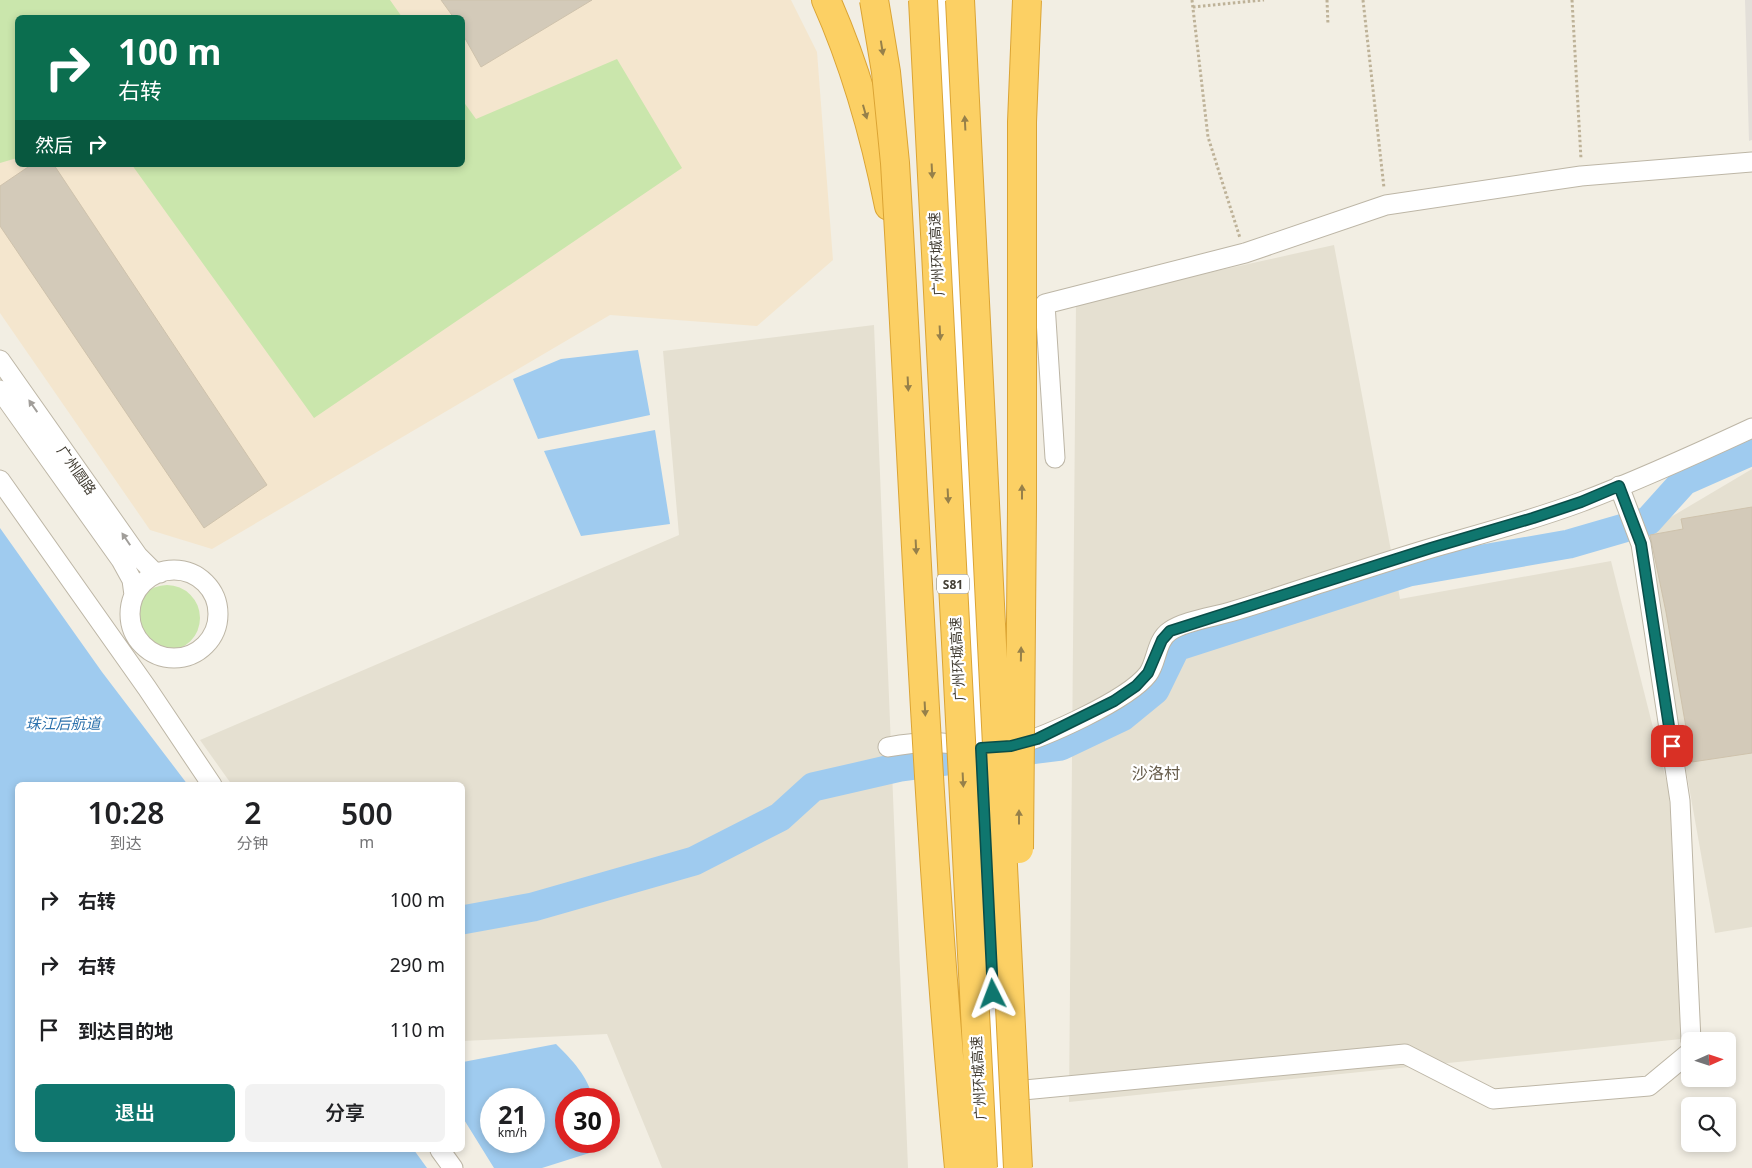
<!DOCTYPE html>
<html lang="zh">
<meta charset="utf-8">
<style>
body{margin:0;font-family:"Noto Sans","Noto Sans SC",sans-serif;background:#f2f2f2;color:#202124;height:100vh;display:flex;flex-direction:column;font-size:19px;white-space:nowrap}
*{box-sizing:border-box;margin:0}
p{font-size:16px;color:#757577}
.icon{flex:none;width:28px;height:28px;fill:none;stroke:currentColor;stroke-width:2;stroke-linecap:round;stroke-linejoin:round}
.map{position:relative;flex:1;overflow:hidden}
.sheet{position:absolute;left:15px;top:782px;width:450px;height:370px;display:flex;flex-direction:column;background:#fff;border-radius:8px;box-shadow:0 2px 8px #0003}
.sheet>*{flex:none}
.banner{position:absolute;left:15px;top:15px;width:450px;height:152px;border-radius:8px;box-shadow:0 2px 8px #0003;background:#0b6e4f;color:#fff;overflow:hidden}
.needle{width:32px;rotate:87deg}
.fabs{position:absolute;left:1681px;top:1032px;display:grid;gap:10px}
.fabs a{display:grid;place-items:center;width:55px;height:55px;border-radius:8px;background:#fff;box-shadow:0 2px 8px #0003;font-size:25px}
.speed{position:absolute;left:480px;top:1088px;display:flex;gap:10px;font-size:25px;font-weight:700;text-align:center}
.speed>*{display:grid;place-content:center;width:65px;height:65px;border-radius:50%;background:#fff;box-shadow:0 2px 8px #0003;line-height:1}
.speed small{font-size:12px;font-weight:400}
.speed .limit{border:8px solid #d22;background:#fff;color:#111}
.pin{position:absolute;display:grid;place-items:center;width:42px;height:42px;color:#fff;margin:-21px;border-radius:10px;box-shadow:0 2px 8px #0006}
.me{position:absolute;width:55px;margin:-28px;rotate:357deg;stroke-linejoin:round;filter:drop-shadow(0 0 4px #0008)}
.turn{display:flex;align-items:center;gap:18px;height:105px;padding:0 20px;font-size:22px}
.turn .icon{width:65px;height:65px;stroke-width:2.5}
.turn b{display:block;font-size:35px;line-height:42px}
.then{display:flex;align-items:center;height:48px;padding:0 20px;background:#0003;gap:10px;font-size:19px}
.eta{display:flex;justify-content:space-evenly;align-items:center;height:85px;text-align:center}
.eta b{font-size:30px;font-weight:600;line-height:35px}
.cta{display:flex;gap:10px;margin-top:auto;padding:10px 20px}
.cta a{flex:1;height:58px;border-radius:8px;background:#0f766e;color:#fff;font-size:20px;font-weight:600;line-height:58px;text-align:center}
.cta a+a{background:#f2f2f2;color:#202124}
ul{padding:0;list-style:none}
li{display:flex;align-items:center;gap:15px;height:65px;padding:0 20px}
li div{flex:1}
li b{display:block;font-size:19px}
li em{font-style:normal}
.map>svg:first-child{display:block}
.residential{fill:#e5e0d1}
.commercial{fill:#f4e6ce;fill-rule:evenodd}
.industrial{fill:#e3dfd9}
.green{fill:#cae6ac}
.water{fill:#9fcbef;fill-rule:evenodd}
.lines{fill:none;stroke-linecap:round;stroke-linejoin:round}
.river{stroke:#9fcbef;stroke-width:29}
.building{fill:#d3cab9;stroke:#cec2ac}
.minor-casing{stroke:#bdb6a6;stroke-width:21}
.highway-casing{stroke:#dba434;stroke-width:30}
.path{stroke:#beb298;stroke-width:3;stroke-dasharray:2.5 2.5;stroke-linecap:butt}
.minor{stroke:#fff;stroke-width:19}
.highway{stroke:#fcd064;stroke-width:28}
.highway-bridge-casing{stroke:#dba434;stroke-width:30;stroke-linecap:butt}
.highway-bridge{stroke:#fcd064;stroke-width:28}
.oneway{fill:#96804a}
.oneway2{fill:#a19e9a}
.route-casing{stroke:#0a4d48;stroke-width:12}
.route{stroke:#0f766e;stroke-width:9}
.labels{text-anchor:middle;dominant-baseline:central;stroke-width:4.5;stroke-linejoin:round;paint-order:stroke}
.shield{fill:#fff;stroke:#7b7871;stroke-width:1}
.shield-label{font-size:12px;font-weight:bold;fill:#433e34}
.street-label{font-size:14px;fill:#433e34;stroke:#fff}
.water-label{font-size:15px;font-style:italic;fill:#2f73ad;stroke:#fff}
.quarter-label{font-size:16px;fill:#665c4b;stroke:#fff}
</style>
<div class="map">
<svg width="1752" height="1168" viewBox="0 0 1752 1168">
<rect width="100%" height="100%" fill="#f2eee3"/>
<!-- residential -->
<path class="residential" d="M1334,245L1400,599L1611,561L1669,791L1681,1039L1069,1102L1076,302Z
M874,325L908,1168H662L607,1034L463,1041L462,785H232L200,740L679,535L663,351Z
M1752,469V927L1715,933L1644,533Z"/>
<!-- commercial -->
<path class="commercial" d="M0,0H791L817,52L833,260L757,326L610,315L212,549L150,530L0,313ZM18,18H462V165H18Z"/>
<!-- industrial -->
<path class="industrial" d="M1745,0H1752V140L1749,141Z"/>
<!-- green -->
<path class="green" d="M0,0H390L402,17L18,18L17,158L0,163Z
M617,59L682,168L314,418L132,165H462L463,101L476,119Z
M134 618a33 33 0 1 1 66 0a33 33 0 1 1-66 0Z"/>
<!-- water -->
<path class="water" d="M638,350L650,415L538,439L513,379L561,359Z
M655,430L670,524L581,536L544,451Z
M0,528L102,672L188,785H18V1150H414L427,1168H0Z
M556,1044C572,1060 588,1076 593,1099H566V1141H601L602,1149L542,1168H494L463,1118V1062ZM491,1099H534V1141H491Z"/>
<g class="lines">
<!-- river -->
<path class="river" d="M462,920L533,907L694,861L780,817L813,787L900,767L1061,746L1122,717L1155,690L1176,647L1409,572L1569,544L1648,521L1684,481L1752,451"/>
</g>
<!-- building -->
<path class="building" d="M441,0H592L481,67L462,33V18H454Z
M31,165H54L267,485L204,528L0,226V186Z
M1752,507V753L1692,762L1666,612L1650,535L1683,529L1681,519Z"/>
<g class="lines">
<!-- minor casing -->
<g class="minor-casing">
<path id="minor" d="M937,0L955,246L1001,1168
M0,360L138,556L153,571L160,573
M0,390L121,560L132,580L134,595
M1055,458L1045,304L1245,253L1386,205L1581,176L1752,162
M0,480L147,688L212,785
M1619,486L1641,544L1680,801L1691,1041
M130 614a44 44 0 1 1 88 0a44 44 0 1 1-88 0Z
M1010,746C1042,739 1128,700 1148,674C1157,662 1156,640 1170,631C1184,621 1213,617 1230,612C1261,603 1293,592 1324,582C1361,570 1398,558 1435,547C1484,533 1533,520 1581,502C1639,480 1696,454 1752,428
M888,747C922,741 939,741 973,747
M1002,1092L1405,1054L1493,1099L1649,1086L1690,1052
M440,1150L453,1168"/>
</g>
<!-- highway casing -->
<g class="highway-casing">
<path id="highway" d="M826,0C855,65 875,136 889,206"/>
</g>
<!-- path -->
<path class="path" d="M1192,0L1208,137L1240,238
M1327,0L1328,25
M1363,0L1384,188
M1572,0L1581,159
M1193,7L1264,0"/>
<!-- minor -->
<use href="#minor" class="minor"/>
<!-- highway -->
<use href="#highway" class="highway"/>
<!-- highway-bridge casing -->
<g class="highway-bridge-casing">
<path id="highway-bridge" d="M874,0L886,72L895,163C915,498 927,834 959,1168
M923,0L983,1168
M960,0L1018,1168
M1019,849L1022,508V122L1027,0"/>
</g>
<!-- highway-bridge -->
<use href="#highway-bridge" class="highway-bridge"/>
</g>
<!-- one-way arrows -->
<defs><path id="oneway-solid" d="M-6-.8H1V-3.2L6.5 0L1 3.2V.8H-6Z" transform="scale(1.25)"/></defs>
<g class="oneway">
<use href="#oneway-solid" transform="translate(882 48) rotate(81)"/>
<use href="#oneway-solid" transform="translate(865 112) rotate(74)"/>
<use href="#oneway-solid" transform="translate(965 123) rotate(-93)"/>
<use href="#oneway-solid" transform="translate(932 171) rotate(87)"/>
<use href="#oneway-solid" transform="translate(940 333) rotate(87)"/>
<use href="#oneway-solid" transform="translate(908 384) rotate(87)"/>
<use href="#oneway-solid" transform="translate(1022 492) rotate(-90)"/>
<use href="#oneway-solid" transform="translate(948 496) rotate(87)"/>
<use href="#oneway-solid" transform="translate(916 547) rotate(87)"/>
<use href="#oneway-solid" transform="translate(1021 654) rotate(-89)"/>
<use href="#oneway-solid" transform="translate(925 709) rotate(87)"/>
<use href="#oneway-solid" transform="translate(963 780) rotate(87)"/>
<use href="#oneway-solid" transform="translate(1019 817) rotate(-90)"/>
</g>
<g class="oneway2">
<use href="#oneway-solid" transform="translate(33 406) rotate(-125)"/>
<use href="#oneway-solid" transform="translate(126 539) rotate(-124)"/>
</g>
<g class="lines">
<!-- route casing -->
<g class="route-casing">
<path id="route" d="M993,994L981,748L1011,746L1037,739L1114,701L1136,686L1148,673L1162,640L1170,631L1431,548L1533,518L1581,502L1619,486L1641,544L1672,746"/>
</g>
<!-- route -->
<use href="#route" class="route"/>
</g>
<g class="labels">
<!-- shield labels -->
<rect class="shield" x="937" y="574.5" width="32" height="19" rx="4"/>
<g class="shield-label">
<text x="953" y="584">S81</text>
</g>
<!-- street labels -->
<g class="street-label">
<text transform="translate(936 254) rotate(-93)">广州环城高速</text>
<text transform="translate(77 470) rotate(55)">广州圆路</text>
<text transform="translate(957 659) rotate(-93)">广州环城高速</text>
<text transform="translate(978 1078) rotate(-93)">广州环城高速</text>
</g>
<!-- water labels -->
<g class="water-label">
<text x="63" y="723">珠江后航道</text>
</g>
<!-- quarter labels -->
<g class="quarter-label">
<text x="1156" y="773">沙洛村</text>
</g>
</g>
</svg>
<div class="fabs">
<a><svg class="needle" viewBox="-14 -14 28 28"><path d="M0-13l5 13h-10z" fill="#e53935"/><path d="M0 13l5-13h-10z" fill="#757577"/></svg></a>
<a><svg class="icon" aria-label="search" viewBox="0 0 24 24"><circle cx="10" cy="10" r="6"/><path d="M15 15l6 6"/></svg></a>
</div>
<div class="speed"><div>21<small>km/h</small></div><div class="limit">30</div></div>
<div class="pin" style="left:1672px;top:746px;background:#d93025"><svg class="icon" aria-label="arrive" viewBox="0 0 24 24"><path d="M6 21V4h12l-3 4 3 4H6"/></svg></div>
<svg class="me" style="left:993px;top:994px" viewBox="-20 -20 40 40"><path d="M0-17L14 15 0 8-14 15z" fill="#0f766e" stroke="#fff" stroke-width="4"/></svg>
<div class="banner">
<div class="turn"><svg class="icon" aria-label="right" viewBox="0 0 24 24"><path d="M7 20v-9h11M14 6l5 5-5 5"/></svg><div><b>100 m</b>右转</div></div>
<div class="then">然后<svg class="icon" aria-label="right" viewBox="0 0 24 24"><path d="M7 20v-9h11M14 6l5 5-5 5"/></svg></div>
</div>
<section class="sheet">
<div class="eta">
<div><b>10:28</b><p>到达</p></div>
<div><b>2</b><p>分钟</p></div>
<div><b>500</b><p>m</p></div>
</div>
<ul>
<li><svg class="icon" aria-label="right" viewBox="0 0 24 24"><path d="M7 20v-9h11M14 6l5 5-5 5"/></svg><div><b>右转</b></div><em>100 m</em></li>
<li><svg class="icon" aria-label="right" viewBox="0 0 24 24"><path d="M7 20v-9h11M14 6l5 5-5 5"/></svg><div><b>右转</b></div><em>290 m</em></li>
<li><svg class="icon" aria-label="arrive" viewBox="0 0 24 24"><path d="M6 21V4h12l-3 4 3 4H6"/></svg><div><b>到达目的地</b></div><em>110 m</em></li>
</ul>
<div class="cta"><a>退出</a><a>分享</a></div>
</section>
</div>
